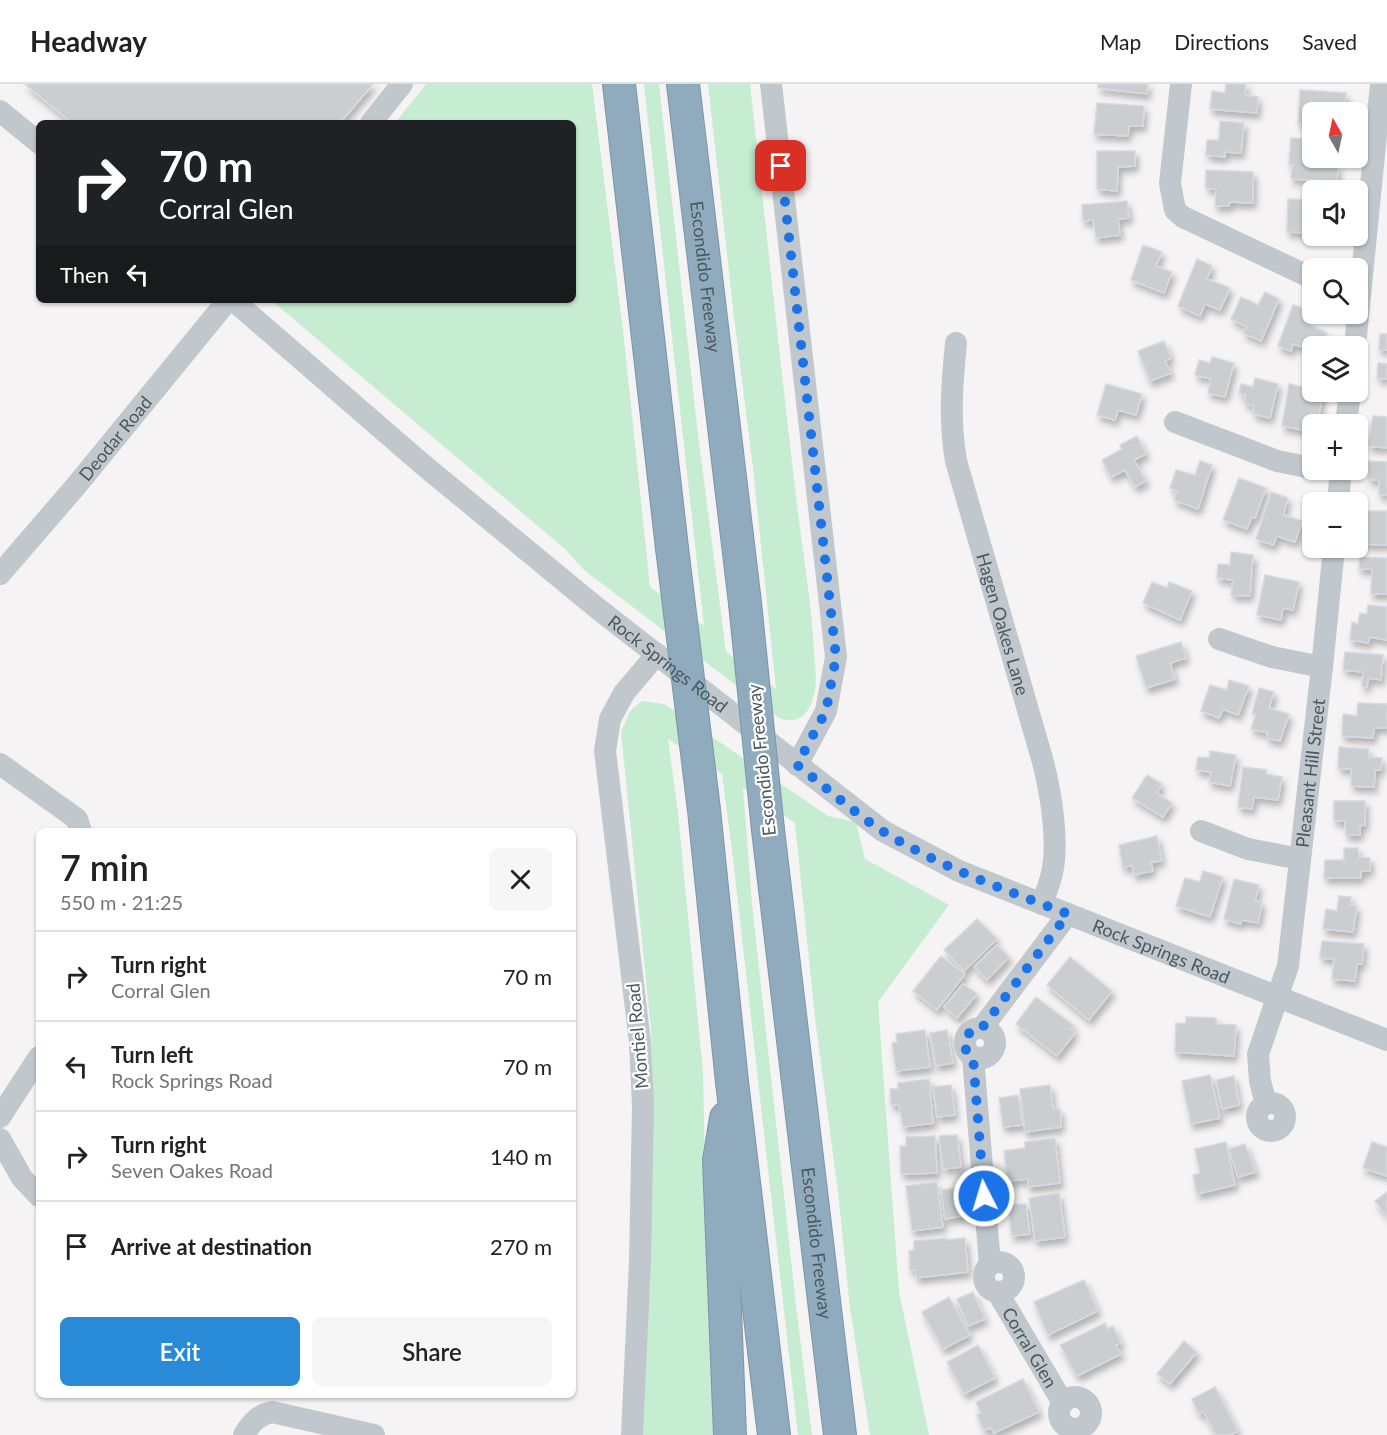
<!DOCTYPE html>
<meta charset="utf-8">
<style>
body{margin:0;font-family:Lato,sans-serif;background:#f6f6f6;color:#222;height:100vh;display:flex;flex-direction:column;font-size:22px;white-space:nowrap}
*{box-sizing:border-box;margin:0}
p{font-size:20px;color:#767676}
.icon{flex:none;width:33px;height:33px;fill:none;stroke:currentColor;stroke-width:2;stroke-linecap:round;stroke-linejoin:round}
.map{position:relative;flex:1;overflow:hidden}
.drawer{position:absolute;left:36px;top:744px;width:540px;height:570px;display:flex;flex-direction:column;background:#fff;border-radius:9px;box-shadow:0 2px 4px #0004}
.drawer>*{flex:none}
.banner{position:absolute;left:36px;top:36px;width:540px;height:183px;border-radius:9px;box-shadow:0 2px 4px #0004;background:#202124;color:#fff;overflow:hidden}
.needle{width:39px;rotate:351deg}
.buttons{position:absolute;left:1302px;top:18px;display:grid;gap:12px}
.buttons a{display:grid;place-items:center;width:66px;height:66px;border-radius:9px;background:#fff;box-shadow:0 2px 4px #0004;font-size:30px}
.pin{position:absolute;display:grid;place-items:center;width:51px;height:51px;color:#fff;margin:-26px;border-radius:12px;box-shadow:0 3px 9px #0006}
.me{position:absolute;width:66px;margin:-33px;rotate:355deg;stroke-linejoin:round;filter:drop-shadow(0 0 4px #0008)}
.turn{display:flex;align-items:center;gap:21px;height:126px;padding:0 24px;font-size:27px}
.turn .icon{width:78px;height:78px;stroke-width:2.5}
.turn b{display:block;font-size:42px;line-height:51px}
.then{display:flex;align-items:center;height:57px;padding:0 24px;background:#0003;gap:12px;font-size:22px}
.round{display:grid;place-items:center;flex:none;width:63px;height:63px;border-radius:9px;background:#f6f6f6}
.overview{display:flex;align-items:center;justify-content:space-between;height:102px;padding:0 24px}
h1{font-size:36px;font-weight:600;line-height:45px}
.primary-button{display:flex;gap:12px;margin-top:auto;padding:12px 24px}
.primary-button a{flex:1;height:69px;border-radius:9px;background:#298bd8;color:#fff;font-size:24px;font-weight:600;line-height:69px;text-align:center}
.primary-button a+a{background:#f6f6f6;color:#222}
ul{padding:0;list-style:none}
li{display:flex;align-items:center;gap:18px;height:90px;padding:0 24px;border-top:2px solid #e0e0e0}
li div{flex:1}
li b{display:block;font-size:22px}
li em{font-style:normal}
header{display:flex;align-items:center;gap:36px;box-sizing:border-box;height:84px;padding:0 30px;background:#fff;border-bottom:2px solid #e0e0e0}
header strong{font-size:28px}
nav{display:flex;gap:33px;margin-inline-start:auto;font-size:21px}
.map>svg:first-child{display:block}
.green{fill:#c6edd1}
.building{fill:#caced1;stroke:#d7dadd;stroke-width:1.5;filter:url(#shadow)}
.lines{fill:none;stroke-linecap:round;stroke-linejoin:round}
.highway-casing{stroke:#7a96a9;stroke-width:34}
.minor{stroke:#c0c8ce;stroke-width:22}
.highway{stroke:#8fabbd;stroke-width:32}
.highway-bridge-casing{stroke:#7a96a9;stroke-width:34;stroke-linecap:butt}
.highway-bridge{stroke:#8fabbd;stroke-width:32}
.route{stroke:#1a73e8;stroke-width:10;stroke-dasharray:0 18}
.labels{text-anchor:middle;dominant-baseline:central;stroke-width:4.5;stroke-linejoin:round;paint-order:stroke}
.street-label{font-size:18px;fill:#4c585f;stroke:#fff}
</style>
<header>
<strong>Headway</strong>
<nav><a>Map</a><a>Directions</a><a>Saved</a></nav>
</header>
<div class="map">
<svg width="1387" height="1351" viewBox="0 0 1387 1351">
<defs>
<filter id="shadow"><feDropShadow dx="3" dy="5.5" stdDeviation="3" flood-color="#0004"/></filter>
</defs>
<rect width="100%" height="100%" fill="#f5f3f3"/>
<!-- green -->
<path class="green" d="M426,0H592L623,246L650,503L704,542L644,0H659L697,342L726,568L776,605L753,384L734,233L708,0H750C766,143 781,286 798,429C804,476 812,523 814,569C815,581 817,594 815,606C811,626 802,642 779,634L584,486L565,465L271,216H573V39H395Z
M642,617L664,620L828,732L856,738L865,775L949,821L878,918L899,1208L929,1351H870L850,1224L838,1108L815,934L795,739L743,704L752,820L796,1221L812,1351H798L733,774L722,690L668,655L678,729L703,988L708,1226L714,1351H642L653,1022L651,946L621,648L630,627Z"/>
<!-- building -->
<path class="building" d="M25,0H373L340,39H72Z
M1098,0H1148L1147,10L1098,4Z
M1226,0H1246L1245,11L1258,13L1257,29L1210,25L1212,7L1225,9Z
M1300,6L1346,9L1344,26L1312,28V41L1298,39Z
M1097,19L1144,22L1143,42H1129L1128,52L1094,50Z
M1220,37L1244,39L1241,69L1225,68V73L1206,71L1207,56H1219Z
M1291,54L1312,55V74H1325V82H1338L1337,97L1291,95L1293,80L1289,81Z
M1097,67H1135V82L1118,83L1117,107L1097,105Z
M1206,86L1253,88V119L1230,118L1229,122H1215L1216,105L1206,104Z
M1288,115L1312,116V149L1287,148Z
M1127,117L1129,134L1118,135L1120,151L1096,154L1093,136L1083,137L1082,121Z
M1143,161L1162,168L1156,182L1172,188L1164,209L1131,196Z
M1197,175L1212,182L1207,195L1230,204L1220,226L1205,220L1200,232L1178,222Z
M1265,208L1279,215L1261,257L1243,249L1247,243L1231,235L1241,213L1258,221Z
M1293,221L1309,226L1304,239L1327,249L1321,262H1312V266L1293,260L1291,267L1278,262Z
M1380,250H1387V266H1379Z
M1164,257L1171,274L1165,277L1171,289L1150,297L1138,267Z
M1212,273L1234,279L1225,313L1208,309L1211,295L1195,291L1199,276L1210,279Z
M1378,279L1387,280V295L1377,294Z
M1255,294L1278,300L1270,334L1253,330L1254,322L1244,319L1246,311L1239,309L1241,300L1253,303Z
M1106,300L1142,310L1136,331L1118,326L1115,336L1097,331Z
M1289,300L1312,305V308H1323L1318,337L1305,336L1303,346L1282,342Z
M1373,332L1387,333V364L1368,362Z
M1137,352L1146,370L1134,376L1146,397L1135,403L1125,386L1111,393L1102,376L1122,365L1120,361Z
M1200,377L1212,381L1198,425L1174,416L1177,407L1170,404L1176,386L1195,391Z
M1368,377L1387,378V411H1379V396L1368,395Z
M1239,394L1266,404L1255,434L1252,433L1247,445L1223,436Z
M1271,408L1288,414L1283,431L1302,437L1295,458L1277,452L1273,461L1256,455Z
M1362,427H1387V461L1362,460Z
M1231,468L1253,471L1250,512L1231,511L1233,496L1217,494L1218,480L1230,481Z
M1360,473L1387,474V510H1371L1372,485H1359Z
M1265,491L1299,498L1293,526L1283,524L1281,536L1257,531Z
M1152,498L1167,504L1169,498L1192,507L1180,536L1143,519Z
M1368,521L1387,523V556L1370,553L1368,559L1350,556L1352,538L1358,540L1360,529L1367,530Z
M1181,558L1186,574L1170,579L1175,595L1146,604L1136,572Z
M1345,568L1383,571L1381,596L1368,594L1367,603H1362L1363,588L1343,586Z
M1229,596L1249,602L1238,631L1223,625L1219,634L1201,627L1210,601L1227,606Z
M1259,604L1274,608L1269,624L1289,630L1280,657L1267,654L1268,649L1251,645L1256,630H1252Z
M1358,619L1387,620V644H1374L1373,654L1342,652L1343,630L1357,632Z
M1339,663L1369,665L1368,673L1382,674L1381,686H1375L1374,703L1351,702V685L1338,684Z
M1210,667L1236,671L1230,702L1209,698L1211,688L1196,686L1198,673L1209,674Z
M1243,683L1267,686L1266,690L1282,693L1278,716L1254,713L1252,725L1238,723Z
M1147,691L1162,700L1157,709L1172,719L1163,733L1132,714Z
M1334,717H1365V741L1360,742V751H1346L1345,737H1334Z
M1157,752L1162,777L1151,778L1153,787L1134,791L1132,781L1123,784L1119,761Z
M1344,764H1358L1359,773L1370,774V787H1361V794H1324L1325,776H1344Z
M1203,787L1223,793L1210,833L1176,822L1185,794L1200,798Z
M1234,795L1259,801L1255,817L1262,818L1258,839L1241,836V840L1224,835Z
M1339,812L1351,813L1350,821L1357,822L1353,848L1323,845L1326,825L1337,827Z
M977,835L997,855L964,887L944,866Z
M1322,857L1364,860L1362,880H1357L1355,897L1332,895L1334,875L1320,874Z
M997,861L1009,873L987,896L974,883Z
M941,872L965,890L937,926L913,907Z
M1070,873L1112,907L1089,936L1047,901Z
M963,900L977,910L957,934L944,923Z
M1036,913L1074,942L1070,945L1075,949L1057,972L1016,940Z
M1186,933L1216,934V940L1236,941L1234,972L1175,968L1176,939L1186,940Z
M925,946L930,983L896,987L892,959L897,958L896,950Z
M947,946L953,979L936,982L930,949Z
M1210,991L1220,1034L1191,1040L1182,997Z
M1234,992L1239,1021L1222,1025L1216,996Z
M929,995L933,1039L903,1043L899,1021H891L890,1005H898V999Z
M951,1001L955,1031L937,1033L933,1003Z
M1050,1001L1053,1025H1060L1061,1043L1025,1048L1020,1005Z
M1018,1011L1022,1041L1003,1043L999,1014Z
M957,1051L961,1083L943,1085L939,1052Z
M935,1052L937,1089L901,1090L900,1062H906V1053Z
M1055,1054L1060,1099L1028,1103V1095L1008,1097L1004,1067L1025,1064V1058Z
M1226,1058L1235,1101L1197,1110L1193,1091L1200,1089L1195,1065Z
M1372,1058L1387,1063V1092L1363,1084Z
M1245,1060L1256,1088L1238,1093L1229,1065Z
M937,1098L943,1143L912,1147L906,1102Z
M959,1104L963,1132L945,1135L941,1106Z
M1387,1108V1132L1375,1117Z
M1059,1109L1065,1153L1035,1157L1029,1114Z
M1026,1120L1030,1150L1012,1152L1008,1121Z
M946,1154V1156L965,1154L968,1188L916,1194V1186H910L909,1167L914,1166V1157Z
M1084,1196L1098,1227L1048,1251L1034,1218Z
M973,1208L985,1235L968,1242L957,1215Z
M949,1213L970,1251L943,1265L922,1228Z
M1105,1239L1107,1245L1113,1242L1121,1259L1116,1261L1121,1270L1077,1292L1060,1261Z
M1184,1257L1197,1268L1170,1300L1157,1290Z
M978,1261L995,1294L964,1310L947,1278Z
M1023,1295L1039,1328L994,1349L991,1344L984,1346L977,1331L981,1329L976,1318Z
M1215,1303L1238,1347L1230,1351H1216L1203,1327L1199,1330L1192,1315Z"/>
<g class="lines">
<!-- highway casing -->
<g class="highway-casing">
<g id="highway">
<path d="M619,0L672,464"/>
<path id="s6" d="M683,0L745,519"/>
<path d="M704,726L732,998L774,1351"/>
<path id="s7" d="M768,746L840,1351"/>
<path d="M726,1034L719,1077L730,1351"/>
</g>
</g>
<!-- minor -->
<g class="minor">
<path d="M771,0L836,573L826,627L797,681"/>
<path d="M1181,0L1170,99L1175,126L1183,133L1312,194"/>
<path d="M0,27L39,59"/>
<path d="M371,39L402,0"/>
<path id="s1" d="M233,216L421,379L597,524L883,747L959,787L1387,956"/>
<path id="s2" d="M956,259C952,299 949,337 956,377L1043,678C1051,710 1059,757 1052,789C1050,799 1045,810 1042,820"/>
<path d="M1355,262L1381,0"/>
<path d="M1175,338L1277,377L1312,384"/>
<path d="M1346,340L1350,308"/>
<path d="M1338,418L1341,386"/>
<path id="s3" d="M0,490L76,402L228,216"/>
<path d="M1219,555L1272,573L1322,583"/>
<path d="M0,680L77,735L81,747"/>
<path d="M1201,747L1248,765L1300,775"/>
<circle cx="980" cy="959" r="15"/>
<path d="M982,944L1068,830"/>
<path d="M973,973L990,1181"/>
<circle cx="1271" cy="1033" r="14"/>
<path id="s4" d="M1266,1020L1260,997L1258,970L1288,882L1322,583L1334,464"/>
<path d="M0,1033L39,973"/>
<path d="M0,1055L22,1094L39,1112"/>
<circle cx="999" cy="1193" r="15"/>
<path id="s5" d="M998,1209L1063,1319"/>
<circle cx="1075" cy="1329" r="16"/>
<path d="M244,1351C251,1339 258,1331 272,1328L374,1351"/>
<path d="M632,1351L640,1177L643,1022L640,958L605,667L610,635L624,609L657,570"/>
</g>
<!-- highway -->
<use href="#highway" class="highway"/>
<!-- highway-bridge casing -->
<g class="highway-bridge-casing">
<path id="highway-bridge" d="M672,464L704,726
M745,519L768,746"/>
</g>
<!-- highway-bridge -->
<use href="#highway-bridge" class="highway-bridge"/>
</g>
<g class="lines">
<!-- route -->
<path class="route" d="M781,82L836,573L826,627L797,681C826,703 854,729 884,748C942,784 1006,806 1068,830L982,944L972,945L964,957L966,966L973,973L984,1112"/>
</g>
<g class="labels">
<!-- street labels -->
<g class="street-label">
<text stroke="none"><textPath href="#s6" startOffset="194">Escondido Freeway</textPath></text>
<text stroke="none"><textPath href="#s3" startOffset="178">Deodar Road</textPath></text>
<text stroke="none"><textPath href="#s2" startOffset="288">Hagen Oakes Lane</textPath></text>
<text stroke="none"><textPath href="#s1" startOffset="567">Rock Springs Road</textPath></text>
<text transform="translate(761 676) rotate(-96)">Escondido Freeway</text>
<text stroke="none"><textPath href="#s4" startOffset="338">Pleasant Hill Street</textPath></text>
<text stroke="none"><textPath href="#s1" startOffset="1143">Rock Springs Road</textPath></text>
<text transform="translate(637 952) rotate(-95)">Montiel Road</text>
<text stroke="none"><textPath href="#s7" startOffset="416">Escondido Freeway</textPath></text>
<text stroke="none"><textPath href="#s5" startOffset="63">Corral Glen</textPath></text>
</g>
</g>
</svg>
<div class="buttons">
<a><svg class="needle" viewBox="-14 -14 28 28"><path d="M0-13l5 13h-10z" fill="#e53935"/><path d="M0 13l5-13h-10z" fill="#767676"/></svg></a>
<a><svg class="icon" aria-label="sound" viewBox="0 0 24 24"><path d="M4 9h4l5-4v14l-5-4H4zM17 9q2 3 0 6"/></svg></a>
<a><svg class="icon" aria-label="search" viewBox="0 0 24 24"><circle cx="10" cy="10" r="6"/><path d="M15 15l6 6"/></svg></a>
<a><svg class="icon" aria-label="layers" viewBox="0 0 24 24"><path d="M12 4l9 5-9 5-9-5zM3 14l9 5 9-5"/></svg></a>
<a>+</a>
<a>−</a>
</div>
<div class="pin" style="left:781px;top:82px;background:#d93025"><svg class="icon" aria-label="arrive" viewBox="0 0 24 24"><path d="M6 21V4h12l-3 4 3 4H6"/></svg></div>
<svg class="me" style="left:984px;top:1112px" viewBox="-20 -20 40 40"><circle r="17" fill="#1a73e8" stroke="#fff" stroke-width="3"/><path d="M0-11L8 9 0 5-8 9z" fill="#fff"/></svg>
<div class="banner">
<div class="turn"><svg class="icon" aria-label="right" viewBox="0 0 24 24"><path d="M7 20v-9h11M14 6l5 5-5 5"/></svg><div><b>70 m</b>Corral Glen</div></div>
<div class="then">Then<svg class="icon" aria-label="left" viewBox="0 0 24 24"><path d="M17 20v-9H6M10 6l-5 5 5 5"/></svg></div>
</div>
<section class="drawer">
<div class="overview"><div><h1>7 min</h1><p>550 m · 21:25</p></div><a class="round"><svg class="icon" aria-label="close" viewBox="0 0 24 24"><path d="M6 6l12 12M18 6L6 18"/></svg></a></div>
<ul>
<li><svg class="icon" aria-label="right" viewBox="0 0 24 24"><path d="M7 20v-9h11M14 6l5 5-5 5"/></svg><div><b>Turn right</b><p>Corral Glen</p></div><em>70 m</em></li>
<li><svg class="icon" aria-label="left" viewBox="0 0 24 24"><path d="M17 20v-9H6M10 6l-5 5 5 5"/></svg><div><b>Turn left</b><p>Rock Springs Road</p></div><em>70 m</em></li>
<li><svg class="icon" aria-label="right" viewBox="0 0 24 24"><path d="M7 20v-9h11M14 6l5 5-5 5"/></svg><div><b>Turn right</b><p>Seven Oakes Road</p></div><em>140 m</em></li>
<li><svg class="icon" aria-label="arrive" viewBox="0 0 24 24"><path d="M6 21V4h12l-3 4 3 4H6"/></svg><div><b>Arrive at destination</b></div><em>270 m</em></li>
</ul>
<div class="primary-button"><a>Exit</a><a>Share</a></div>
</section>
</div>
